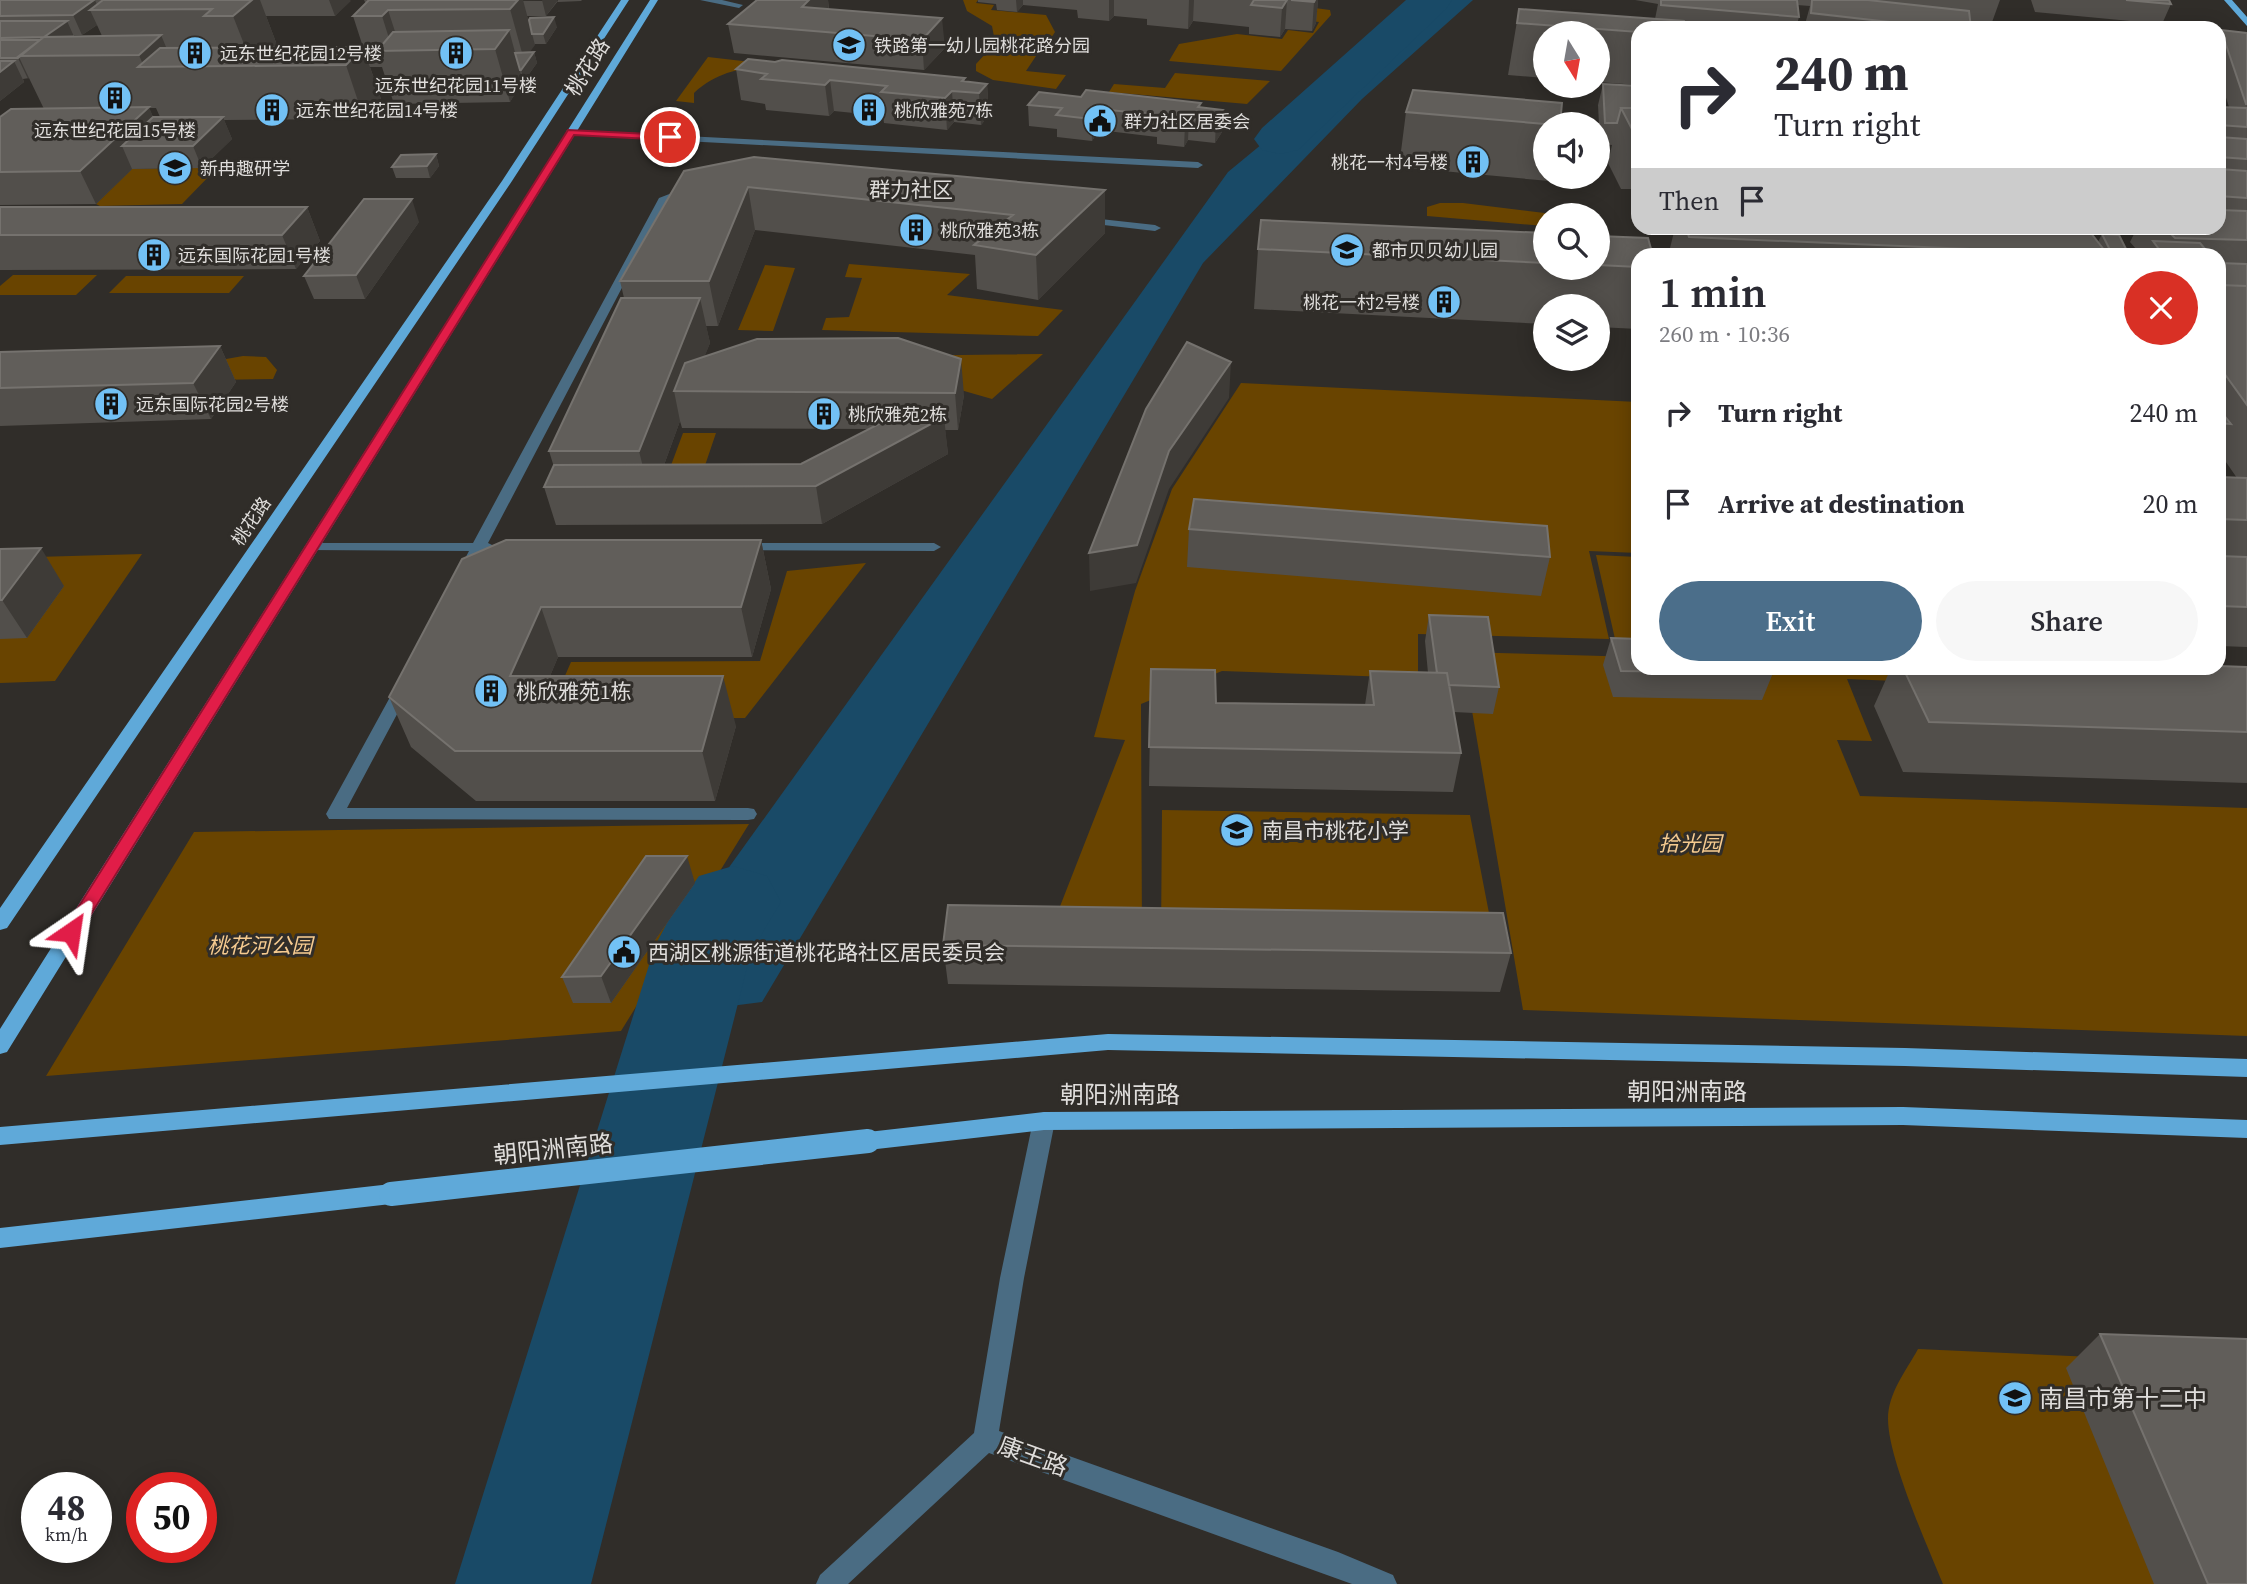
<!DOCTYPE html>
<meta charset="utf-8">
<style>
body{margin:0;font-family:"Source Serif 4","Noto Sans SC",serif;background:#f7f7f7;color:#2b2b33;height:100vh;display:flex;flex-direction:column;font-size:26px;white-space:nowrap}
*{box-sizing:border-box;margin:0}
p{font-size:23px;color:#7c7c81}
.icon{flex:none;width:38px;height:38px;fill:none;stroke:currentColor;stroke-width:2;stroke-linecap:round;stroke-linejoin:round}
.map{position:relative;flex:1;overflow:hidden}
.details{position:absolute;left:1631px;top:248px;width:595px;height:427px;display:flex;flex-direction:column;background:#fff;border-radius:21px;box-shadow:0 4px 18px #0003}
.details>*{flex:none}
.top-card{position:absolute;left:1631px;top:21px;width:595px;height:214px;border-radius:21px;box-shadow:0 4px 18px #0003;background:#fff;color:#2b2b33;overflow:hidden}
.needle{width:46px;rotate:169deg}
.buttons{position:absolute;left:1533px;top:21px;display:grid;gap:14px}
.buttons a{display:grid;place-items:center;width:77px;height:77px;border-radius:50%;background:#fff;box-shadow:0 4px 18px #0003;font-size:35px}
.speed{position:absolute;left:21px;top:1472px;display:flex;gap:14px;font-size:35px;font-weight:700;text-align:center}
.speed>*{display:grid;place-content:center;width:91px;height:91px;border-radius:50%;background:#fff;box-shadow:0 4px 18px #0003;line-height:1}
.speed small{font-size:18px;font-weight:400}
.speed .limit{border:10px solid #d22;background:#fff;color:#111}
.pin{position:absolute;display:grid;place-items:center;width:60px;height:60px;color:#fff;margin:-30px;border:4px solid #fff;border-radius:50%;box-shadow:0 2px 7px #0007}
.me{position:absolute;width:77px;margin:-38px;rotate:32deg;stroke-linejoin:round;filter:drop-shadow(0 0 5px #0008)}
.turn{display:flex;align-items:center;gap:24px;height:147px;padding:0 28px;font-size:32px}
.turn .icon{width:91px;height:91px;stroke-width:2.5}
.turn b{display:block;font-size:49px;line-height:60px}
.then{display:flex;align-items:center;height:66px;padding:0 28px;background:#0003;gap:14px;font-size:26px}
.round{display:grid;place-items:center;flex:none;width:74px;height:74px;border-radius:37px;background:#f7f7f7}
.headline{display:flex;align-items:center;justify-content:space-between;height:119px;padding:0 28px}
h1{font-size:42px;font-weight:600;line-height:52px}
.primary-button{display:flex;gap:14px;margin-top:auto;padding:14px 28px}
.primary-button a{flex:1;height:80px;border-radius:42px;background:#4b6e8a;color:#fff;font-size:28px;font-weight:600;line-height:80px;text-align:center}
.primary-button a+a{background:#f7f7f7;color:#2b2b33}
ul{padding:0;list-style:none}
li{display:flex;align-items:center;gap:21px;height:91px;padding:0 28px}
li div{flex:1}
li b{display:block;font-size:26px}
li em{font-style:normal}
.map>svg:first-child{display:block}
.green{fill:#694400}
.water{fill:#194a67}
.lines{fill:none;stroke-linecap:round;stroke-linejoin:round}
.river{fill:#194a67;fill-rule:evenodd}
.minor{fill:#4a6c83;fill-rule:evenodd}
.major{fill:#5fa9d9;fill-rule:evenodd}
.major-bridge{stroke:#5fa9d9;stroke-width:24}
.wall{fill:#524f4b;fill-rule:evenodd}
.shaded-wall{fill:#3e3b37}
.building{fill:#615e5a;stroke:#75726e;stroke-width:2}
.route{fill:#e11d48;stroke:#92132f;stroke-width:2}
.labels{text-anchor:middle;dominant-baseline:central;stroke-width:6;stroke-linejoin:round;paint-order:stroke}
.far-poi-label{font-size:18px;fill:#dfdddb;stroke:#302d29;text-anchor:start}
.far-street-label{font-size:18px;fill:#dfdddb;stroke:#302d29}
.street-label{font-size:21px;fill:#dfdddb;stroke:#302d29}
.far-quarter-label{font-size:21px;fill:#dfdddb;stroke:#302d29}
.poi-label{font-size:21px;fill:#dfdddb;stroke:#302d29;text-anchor:start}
.park-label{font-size:21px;font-style:italic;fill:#f6cb90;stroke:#302d29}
.near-street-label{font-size:24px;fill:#dfdddb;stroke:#302d29}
.near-poi-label{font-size:24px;fill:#dfdddb;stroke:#302d29;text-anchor:start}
</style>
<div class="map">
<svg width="2247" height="1584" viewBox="0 0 2247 1584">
<rect width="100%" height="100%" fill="#302d29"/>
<!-- green -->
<path class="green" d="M963,0H978L976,3L994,5L991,10L1046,15L1055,32L1046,46L995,42L992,26L967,11Z
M1277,3L1330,10L1331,15L1281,71L1169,61L1179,44L1237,34L1282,39L1288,30L1313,33L1319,22L1283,18Z
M987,52L1036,56L1026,71L1066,75L1056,89L993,80L976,71V64Z
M708,57L769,64C740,69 717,72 694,93V103L676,101Z
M1175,73L1270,81L1247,104L1109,92L1114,84L1165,88Z
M218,167L182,204L100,206L96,204L132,169Z
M1440,203H1463L1561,215H1545V226L1427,216V207Z
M849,264L970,274L947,295L1063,310L1038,336L822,330L826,318L849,317L862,278L845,277Z
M765,265L795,268L773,331L738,330Z
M13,275H97L76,295H0V286Z
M126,276H244L229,293H109Z
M1043,354L992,399L884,368L886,356Z
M243,356L266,357L277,370L273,379L97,382Z
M1241,383L1638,402V553L1589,551L1609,639L1418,634V678L1222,671L1141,704L1142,938L1050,932L1125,740L1094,737L1135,591L1172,489Z
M683,433H716L695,495H660Z
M142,554L55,681L0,683V558Z
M1596,555L1638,557V640L1615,639Z
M866,563L745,718L546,719L571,662L760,661L787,571Z
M1462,652L1638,657V668L1891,669L1896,681L1847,679L1872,741L1837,740L1860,796L2247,808V1036L1523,1010Z
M1162,810L1470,815L1495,944L1161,938Z
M749,824L621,1031L46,1076L194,832Z
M1918,1349L2247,1364V1584H1943C1927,1545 1888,1458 1888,1419C1888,1393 1906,1371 1918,1349Z"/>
<!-- water -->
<path class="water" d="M1437,0H1473L1362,99L1203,263L762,1002L653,1016L669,951L1228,172Z
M585,1524L569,1584H490L506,1529Z"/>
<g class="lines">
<!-- river -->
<path class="river" d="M1406,0H1452L1446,9L1298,150L1280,154L1262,150L1254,139L1262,128Z
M733,866L767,876L781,902L751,952L591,1584H455L655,946L669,919L699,876Z"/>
<!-- minor -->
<path class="minor" d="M700,0H722L743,5L739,8Z
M567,130L1198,162L1203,165L1198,168L571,135L566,132Z
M685,188L694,190L668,200L488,543L496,547L494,550L483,551L469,577L464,579L457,574L469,551L307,550L305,547L307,544L312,543H473L659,198Z
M1082,217L1155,225L1161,228L1155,231L1078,222L1077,220Z
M738,543H934L941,547L934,551L733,550L731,547Z
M403,683L411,688L347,808H748L754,809L757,814L754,819L748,820L329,819L326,814L395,688Z
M1044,1112L1052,1115L1055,1121L1024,1278L999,1431L1338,1552L1393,1575L1397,1584H1352L989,1453L848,1584H816L820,1575L974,1433L1000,1278L1033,1121L1036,1115Z"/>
<!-- major -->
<path class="major" d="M621,0H629L512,181L7,928L0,930V908L502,181Z
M650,0H658L7,1052L0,1054V1029Z
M2224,0H2232L2247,17V26Z
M1108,1034L1905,1048L2247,1059V1077L1905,1066L1108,1050L0,1145V1127Z
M1903,1107L2247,1120V1138L1903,1125L1044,1130L868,1150L860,1148L857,1141L860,1134L868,1132L1044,1112Z
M391,1184L399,1187L402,1194L399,1201L391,1204L0,1248V1228Z"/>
<!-- major-bridge -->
<path class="major-bridge" d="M391,1194L868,1141"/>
</g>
<!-- wall -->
<path class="wall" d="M0,0H350L335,16H266L277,45L274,47H363L353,16L366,4L364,0L558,1L546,16H527L528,20L557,27L546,44H535L529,52H534L537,63L524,81H522L510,102L394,104L382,67H370L381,99L364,119L224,120L232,139L202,168L132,169L96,204L0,205V117L44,109L29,78L23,79L24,82L0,101ZM97,25L102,36H74V35H82ZM149,108H156L160,117H153Z
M558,0H582L581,1L558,2Z
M757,0H828L829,9L945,48L924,70L734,53L728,24Z
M978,0H1318L1316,23L1312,31L1285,29L1280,37L1249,34V27L1193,21L1188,29L1147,25V19L1114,16L1109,21L1078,18L1077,10L1023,5L1017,12L997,10L996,4L978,2Z
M1635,0H2000L1991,25L1970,23L1971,28H1804L1810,6L1797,5L1799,17L1796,28H1638V85L1598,82V33H1545V78L1508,75L1519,9L1655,19L1658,4Z
M2031,0H2169L2171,4L2162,24L2035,12Z
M2221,30L2247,33V647L2219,646V477L2237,478L2219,452V256H2142L2130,242L2137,228H2219V107H2229L2219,76V34Z
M775,62L965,78V82L987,84L989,115L981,125L954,122L947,130L884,123L883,116L834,111L829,116L766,110L765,104L741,100L736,69Z
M1603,84L1638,86V189H1621L1608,163L1612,145L1600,144L1598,105Z
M1081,97L1201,103L1200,108L1223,110L1222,132L1215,143L1188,140L1184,147L1157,144V137L1099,130L1092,141L1057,137V129L1029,126L1028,105Z
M1406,112L1545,124V177H1550L1549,181L1399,167Z
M436,154L439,166L430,178H396L392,167Z
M754,157L1105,233L1038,300L977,289L975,255L755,230L718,326H706L710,343L704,357L757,339L964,395L958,430H945L948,454L822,524L556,525L544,487L554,467L549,451L624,298L620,281ZM680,421L682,428L869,429L801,464L664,465Z
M0,207H307L320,241L296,269L0,270Z
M419,222L365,299H314L304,276Z
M1675,228H2093L2091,233L2098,242L2102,234L2127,251L2126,254L2129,256H1668Z
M1545,233V268H1598V236L1638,256V329L1598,327V306H1545V324L1254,309L1258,249Z
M220,346L236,382L211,419L0,426V352Z
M1189,529L1550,557L1541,596L1187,567Z
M761,540L771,589L752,657H558L550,676L736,726L715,801H476L411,747L389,697L462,559Z
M0,549L64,586L27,638L0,639Z
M1429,615L1499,687L1493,714L1454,712L1461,753L1453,792L1149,786L1151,669L1216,703L1365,705L1370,671L1428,673L1425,641Z
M1611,638L1773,673L1762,700L1613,697L1603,665Z
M2247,667V783L1903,772L1874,706L1891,668H2219Z
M695,883L611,1003H573L562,977Z
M943,945L1511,953L1500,992L948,984Z
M2100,1334L2247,1584H2154L2066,1368Z"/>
<!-- shaded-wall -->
<path class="shaded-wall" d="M95,0L99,10H90L97,25L82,35L73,15Z
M252,0H260L277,45L253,67L233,16Z
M329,0H350L351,1L335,16Z
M518,0H523L535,45L524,60L510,9Z
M542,0H558L546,16Z
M809,0H828L829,14L802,7Z
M1016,0H1023V5L1017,12Z
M1109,0H1114V16L1109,21Z
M1189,0H1194L1193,21L1188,29Z
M1287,0L1285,29L1280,37L1282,8Z
M1315,0H1318L1316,23L1312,31L1314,2Z
M388,10L401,50L393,51L382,16Z
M554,17L557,27L546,44L543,34Z
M942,18L945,48L924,70L922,40Z
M67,21L76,41L44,37Z
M509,30L523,82L510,102L495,49Z
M161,35L174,66L144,67L139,55Z
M363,47L381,99L364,119L346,65Z
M534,52L537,63L524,81L521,70Z
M19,57L29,78L28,79L18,58Z
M14,61L24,82L0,101V72Z
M830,80L834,111L829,116L825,85Z
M987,84L989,115L981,125L979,93Z
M952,91L954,122L947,130L945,98Z
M149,107L162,139L122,146L132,169L96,204L80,171Z
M1099,109V130L1092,141L1091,119Z
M1223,110L1222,132L1215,143L1216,121Z
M223,117L232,139L202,168L193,146Z
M1189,119L1188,140L1184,147L1185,125Z
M436,154L439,166L430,178L427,166Z
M748,187L755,230L718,326L709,281Z
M1105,190V233L1038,300L1036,255Z
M412,199L419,222L365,299L356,275Z
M307,207L320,241L296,269L282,235Z
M700,298L710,343L691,391H674L680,421L656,487H648L639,451Z
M220,346L236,382L211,419L193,383Z
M961,359L964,395L958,430L955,393Z
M1231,362L1229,398L1169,489L1136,583L1090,591L1089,553L1169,451Z
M944,417L948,454L822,524L816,486Z
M761,540L771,589L752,657L741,607Z
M41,548L64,586L27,638L2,600Z
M541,607L558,657L529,726L510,676Z
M723,676L736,726L715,801L702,751Z
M687,856L695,883L611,1003L601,976Z"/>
<!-- building -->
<path class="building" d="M0,0H94L73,15L0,16Z
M103,0H252L233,16H204L212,9L90,10Z
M369,0H518L510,9L388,10L382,16H353Z
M757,0H809L802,7L942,18L922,40L728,24Z
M1254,0H1287L1282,8L1251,5Z
M1291,0H1315L1314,2Z
M1661,0H1797L1799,17L1661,5Z
M1812,0H1868L1969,11L1971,28H1942L1811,13Z
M2126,0H2169L2171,4Z
M1519,9L1684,21L1685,28H1638V32L1517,23Z
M554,17L543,34H532L529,20L530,18Z
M0,21H67L44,37L0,38Z
M2014,27L2050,28H2015Z
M509,30L495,49L377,51L393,32Z
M2221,30L2247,33V104H2246Z
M161,35L139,55L19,56L44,37Z
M0,40H40L18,58H0Z
M363,47L346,65L138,67L160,48Z
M534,52L521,70H520L515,53Z
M748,59L775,62L782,60L965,78L962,81L987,84L979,93L952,91L945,98L881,92L887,86L830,80L825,85L761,79L767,74L736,69Z
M0,61H14L0,72Z
M1603,84L1638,86V108H1621L1617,123H1605Z
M1086,90L1201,103L1198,107L1223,110L1216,121L1189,119L1185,125L1158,123L1162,115L1099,109L1091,119L1056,115L1062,108L1028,105L1039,92L1081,97Z
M1413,90L1562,103L1560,124H1545L1406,112Z
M149,107L80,171L0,172V117L11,109Z
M2219,107L2247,108V127L2219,125Z
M1621,108H1638V133H1634Z
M153,117H223L193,146H122Z
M2219,137L2247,139V159L2219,157Z
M436,154L427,166L392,167L401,155Z
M754,157L1105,190L1036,255L974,245L1013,215L748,187L709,281H620L684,171Z
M2219,169L2247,171V198L2219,196Z
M364,199H412L356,275L304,276Z
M0,207H307L282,235H0Z
M2219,210L2247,211V240L2175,238L2165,228H2219Z
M1261,220L1545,233V263L1258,249Z
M1686,228H2087L2108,255L1689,237Z
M2102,234L2119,235L2127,251L2110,250Z
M1598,236L1648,238L1653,256H1638V267L1598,265Z
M2153,241L2200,243L2211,256H2164Z
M2111,252L2128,254L2129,256H2112Z
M2219,263L2247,264V286L2219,285Z
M2219,285L2247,286V405L2219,366Z
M621,298H700L639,451H549Z
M898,338L961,359L955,393L674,391L685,363L757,339Z
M1187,342L1231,362L1169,451L1137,545L1089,553L1146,409Z
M220,346L193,383L0,388V352Z
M2219,409L2231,424L2219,423Z
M904,411L944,417L816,486L544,487L554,465L801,464Z
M2219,477L2247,478V520L2219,519Z
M1194,499L1547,526L1550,557L1189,529Z
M506,540H761L741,607H541L510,676H723L702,751H455L389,697L462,559Z
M41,548L2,600H0V549Z
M2219,556L2247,557V607L2219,606Z
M1429,615L1488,617L1499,687L1449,685L1447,673H1437Z
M1611,638L1638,639V668H1771L1773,673L1621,671Z
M2219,666L2247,667V732L1929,722L1903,668H2219Z
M1151,669L1215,670L1216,703L1374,705L1370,671L1447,673L1461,753L1149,747Z
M646,856H687L601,976L562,977Z
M948,905L1503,913L1511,953L943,945Z
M2100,1334L2247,1339V1584H2208Z"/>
<!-- route -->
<path class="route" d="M568,130L670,135L675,137L670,140L574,135L77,937H65L62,932L65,928Z"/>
<!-- icons -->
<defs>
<g id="school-disc" transform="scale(1.75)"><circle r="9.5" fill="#72c1f5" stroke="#302d29"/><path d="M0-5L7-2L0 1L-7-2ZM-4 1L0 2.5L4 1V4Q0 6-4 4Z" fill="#111"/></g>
<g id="building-disc" transform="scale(1.75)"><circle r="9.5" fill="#72c1f5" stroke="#302d29"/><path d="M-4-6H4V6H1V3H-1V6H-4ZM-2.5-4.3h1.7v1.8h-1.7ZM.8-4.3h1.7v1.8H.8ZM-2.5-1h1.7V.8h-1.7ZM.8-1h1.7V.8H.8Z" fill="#111"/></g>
<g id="civic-disc" transform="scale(1.75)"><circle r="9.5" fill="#72c1f5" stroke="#302d29"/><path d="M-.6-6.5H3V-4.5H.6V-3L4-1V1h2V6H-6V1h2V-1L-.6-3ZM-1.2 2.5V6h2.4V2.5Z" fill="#111"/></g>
</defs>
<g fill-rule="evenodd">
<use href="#school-disc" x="849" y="45"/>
<use href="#building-disc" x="195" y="53"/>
<use href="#building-disc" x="456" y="53"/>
<use href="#building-disc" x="115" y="98"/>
<use href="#building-disc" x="272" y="110"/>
<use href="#building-disc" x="869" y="110"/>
<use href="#civic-disc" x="1100" y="121"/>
<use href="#building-disc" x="1473" y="162"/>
<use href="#school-disc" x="175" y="168"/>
<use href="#building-disc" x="916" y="230"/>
<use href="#school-disc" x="1347" y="250"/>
<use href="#building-disc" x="154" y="255"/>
<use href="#building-disc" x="1444" y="302"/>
<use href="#building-disc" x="111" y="404"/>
<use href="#building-disc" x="824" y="414"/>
<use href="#building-disc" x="491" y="691"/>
<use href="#school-disc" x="1237" y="830"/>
<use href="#civic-disc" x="624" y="952"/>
<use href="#school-disc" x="2015" y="1398"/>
</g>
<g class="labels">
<!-- far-poi labels -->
<g class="far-poi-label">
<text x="874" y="45">铁路第一幼儿园桃花路分园</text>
<text x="220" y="53">远东世纪花园12号楼</text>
<text x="456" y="85" text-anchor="middle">远东世纪花园11号楼</text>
<text x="296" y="110">远东世纪花园14号楼</text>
<text x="894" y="110">桃欣雅苑7栋</text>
<text x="1124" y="121">群力社区居委会</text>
<text x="115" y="130" text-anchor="middle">远东世纪花园15号楼</text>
<text x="1448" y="162" text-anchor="end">桃花一村4号楼</text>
<text x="200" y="168">新冉趣研学</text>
<text x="940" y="230">桃欣雅苑3栋</text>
<text x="1372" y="250">都市贝贝幼儿园</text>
<text x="178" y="255">远东国际花园1号楼</text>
<text x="1420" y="302" text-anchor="end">桃花一村2号楼</text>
<text x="136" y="404">远东国际花园2号楼</text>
<text x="848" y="414">桃欣雅苑2栋</text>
</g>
<!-- far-street labels -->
<g class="far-street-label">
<text transform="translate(251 521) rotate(-56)">桃花路</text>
</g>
<!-- street labels -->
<g class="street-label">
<text transform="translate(587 67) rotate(-58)">桃花路</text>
</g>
<!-- far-quarter labels -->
<g class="far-quarter-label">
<text x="911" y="189">群力社区</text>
</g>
<!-- poi labels -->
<g class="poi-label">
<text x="516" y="691">桃欣雅苑1栋</text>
<text x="1262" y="830">南昌市桃花小学</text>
<text x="648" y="952">西湖区桃源街道桃花路社区居民委员会</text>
</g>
<!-- park labels -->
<g class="park-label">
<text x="1690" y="843">拾光园</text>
<text x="260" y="945">桃花河公园</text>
</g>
<!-- near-street labels -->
<g class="near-street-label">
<text x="1687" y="1091">朝阳洲南路</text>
<text x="1120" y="1094">朝阳洲南路</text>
<text transform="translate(553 1149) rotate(-6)">朝阳洲南路</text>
<text transform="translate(1033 1456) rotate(20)">康王路</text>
</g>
<!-- near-poi labels -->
<g class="near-poi-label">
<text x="2039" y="1398">南昌市第十二中</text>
</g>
</g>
</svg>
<div class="buttons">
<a><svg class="needle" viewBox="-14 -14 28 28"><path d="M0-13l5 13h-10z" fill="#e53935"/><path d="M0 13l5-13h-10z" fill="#7c7c81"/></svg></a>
<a><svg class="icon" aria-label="sound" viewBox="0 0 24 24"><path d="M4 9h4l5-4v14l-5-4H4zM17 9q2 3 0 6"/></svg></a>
<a><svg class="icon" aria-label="search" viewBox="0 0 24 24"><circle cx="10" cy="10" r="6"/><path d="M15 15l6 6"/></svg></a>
<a><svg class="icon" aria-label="layers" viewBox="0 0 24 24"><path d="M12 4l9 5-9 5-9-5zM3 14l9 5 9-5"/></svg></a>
</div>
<div class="speed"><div>48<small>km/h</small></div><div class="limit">50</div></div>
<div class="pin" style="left:670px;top:137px;background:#d93025"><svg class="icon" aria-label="arrive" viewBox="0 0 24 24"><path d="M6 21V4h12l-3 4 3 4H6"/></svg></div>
<svg class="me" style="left:71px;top:932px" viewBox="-20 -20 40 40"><path d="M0-17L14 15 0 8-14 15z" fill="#e11d48" stroke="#fff" stroke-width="4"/></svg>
<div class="top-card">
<div class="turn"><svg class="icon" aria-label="right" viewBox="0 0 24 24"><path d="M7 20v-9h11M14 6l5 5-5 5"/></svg><div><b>240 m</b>Turn right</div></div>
<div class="then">Then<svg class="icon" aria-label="arrive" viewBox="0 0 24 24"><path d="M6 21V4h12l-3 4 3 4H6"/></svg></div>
</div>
<section class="details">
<div class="headline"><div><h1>1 min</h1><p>260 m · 10:36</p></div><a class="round" style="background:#d93025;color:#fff"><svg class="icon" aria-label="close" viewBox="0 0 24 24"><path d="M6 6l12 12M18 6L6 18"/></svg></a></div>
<ul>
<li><svg class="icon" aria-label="right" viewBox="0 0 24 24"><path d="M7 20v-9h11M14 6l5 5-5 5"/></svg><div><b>Turn right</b></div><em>240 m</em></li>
<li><svg class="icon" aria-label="arrive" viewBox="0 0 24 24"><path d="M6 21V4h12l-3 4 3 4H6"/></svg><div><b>Arrive at destination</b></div><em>20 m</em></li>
</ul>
<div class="primary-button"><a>Exit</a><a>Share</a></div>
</section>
</div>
